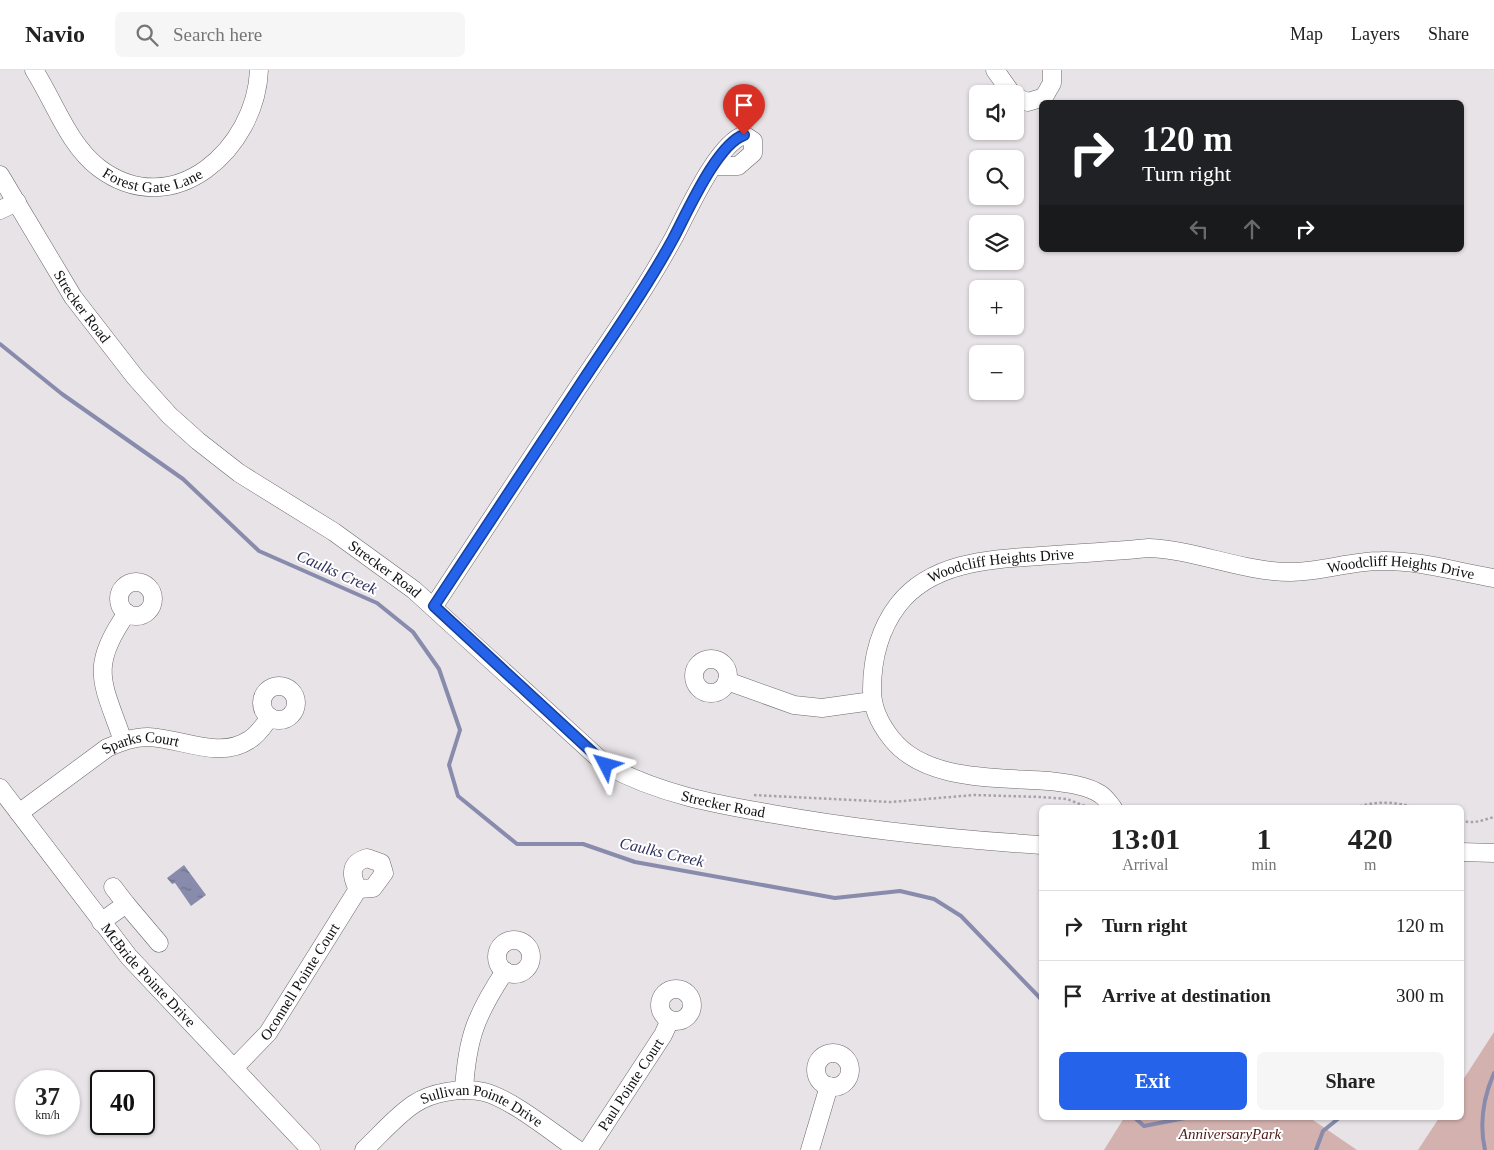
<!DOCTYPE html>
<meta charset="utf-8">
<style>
body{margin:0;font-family:"Times New Roman",serif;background:#f6f6f6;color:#222;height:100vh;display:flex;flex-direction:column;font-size:19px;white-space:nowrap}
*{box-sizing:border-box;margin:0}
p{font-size:16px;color:#767676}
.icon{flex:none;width:28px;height:28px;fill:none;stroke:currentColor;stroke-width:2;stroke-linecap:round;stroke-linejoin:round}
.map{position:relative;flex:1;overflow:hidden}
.panel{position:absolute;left:1039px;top:735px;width:425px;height:315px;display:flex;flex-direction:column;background:#fff;border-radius:8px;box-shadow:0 1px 4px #0004}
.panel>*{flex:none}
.banner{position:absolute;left:1039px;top:30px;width:425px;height:152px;border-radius:8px;box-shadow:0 1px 4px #0004;background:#202124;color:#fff;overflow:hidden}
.tools{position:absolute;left:969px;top:15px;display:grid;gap:10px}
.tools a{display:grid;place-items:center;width:55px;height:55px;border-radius:8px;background:#fff;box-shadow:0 1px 4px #0004;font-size:25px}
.speed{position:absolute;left:15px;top:1000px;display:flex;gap:10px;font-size:25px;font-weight:700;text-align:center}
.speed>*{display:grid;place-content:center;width:65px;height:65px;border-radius:50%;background:#fff;box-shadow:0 1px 4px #0004;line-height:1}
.speed small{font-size:12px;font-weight:400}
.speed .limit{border:2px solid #111;border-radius:8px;background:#fff;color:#111}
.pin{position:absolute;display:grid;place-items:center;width:42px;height:42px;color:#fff;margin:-51px -21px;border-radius:50% 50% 50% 0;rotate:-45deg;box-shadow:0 0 5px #0007}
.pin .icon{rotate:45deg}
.me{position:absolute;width:55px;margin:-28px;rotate:309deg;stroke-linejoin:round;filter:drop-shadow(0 0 4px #0008)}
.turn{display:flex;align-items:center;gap:18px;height:105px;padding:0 20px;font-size:22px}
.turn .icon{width:65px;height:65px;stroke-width:2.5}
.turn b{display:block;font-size:35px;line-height:42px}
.lanes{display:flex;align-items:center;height:48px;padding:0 20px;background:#0003;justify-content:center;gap:25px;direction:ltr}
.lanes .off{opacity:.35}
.eta{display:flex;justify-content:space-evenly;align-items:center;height:85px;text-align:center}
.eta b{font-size:30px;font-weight:800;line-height:35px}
.cta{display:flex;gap:10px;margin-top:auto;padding:10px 20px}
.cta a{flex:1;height:58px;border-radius:8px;background:#2563eb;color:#fff;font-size:20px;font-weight:800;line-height:58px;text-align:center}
.cta a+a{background:#f6f6f6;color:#222}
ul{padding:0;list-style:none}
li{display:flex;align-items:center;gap:15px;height:70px;padding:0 20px;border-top:1px solid #e0e0e0}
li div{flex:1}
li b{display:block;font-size:19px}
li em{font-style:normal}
header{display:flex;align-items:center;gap:30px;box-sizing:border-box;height:70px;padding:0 25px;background:#fff;border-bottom:1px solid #e0e0e0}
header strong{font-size:24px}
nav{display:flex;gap:28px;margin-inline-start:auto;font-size:18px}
.search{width:350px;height:45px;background:#f6f6f6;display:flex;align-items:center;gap:12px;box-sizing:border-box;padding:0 18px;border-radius:8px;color:#767676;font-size:19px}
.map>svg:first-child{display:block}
.green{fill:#d3b1ae}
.water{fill:url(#water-ripples)}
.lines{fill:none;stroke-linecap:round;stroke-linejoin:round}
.stream{stroke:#888bac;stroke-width:4}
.minor-casing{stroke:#6d696c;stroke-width:19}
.path{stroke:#a6a2a5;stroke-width:2.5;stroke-dasharray:2.5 2.5;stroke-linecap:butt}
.minor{stroke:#fff;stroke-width:18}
.route-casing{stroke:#184099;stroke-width:12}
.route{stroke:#2563eb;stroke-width:9}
.labels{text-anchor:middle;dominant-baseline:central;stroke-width:4;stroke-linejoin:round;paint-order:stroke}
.street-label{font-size:15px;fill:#111011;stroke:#fff}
.park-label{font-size:15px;font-style:italic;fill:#4d1918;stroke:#fff}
.water-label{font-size:16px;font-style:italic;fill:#31315f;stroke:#fff}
</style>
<header>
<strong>Navio</strong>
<div class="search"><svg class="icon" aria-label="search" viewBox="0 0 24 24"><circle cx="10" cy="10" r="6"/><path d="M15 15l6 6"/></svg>Search here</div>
<nav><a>Map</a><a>Layers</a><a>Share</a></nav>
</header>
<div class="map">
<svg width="1494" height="1080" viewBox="0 0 1494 1080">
<defs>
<pattern id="water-ripples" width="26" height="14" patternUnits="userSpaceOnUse" patternTransform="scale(1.25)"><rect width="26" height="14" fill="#888bac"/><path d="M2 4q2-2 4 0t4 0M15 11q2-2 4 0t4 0" fill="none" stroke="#6e708b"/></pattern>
</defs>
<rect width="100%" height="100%" fill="#e8e3e7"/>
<!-- green -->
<path class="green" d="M1494,962V1080H1418L1439,1048H1461V1013Z
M1124,1048H1310L1357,1080H1104Z"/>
<!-- water -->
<path class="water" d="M184,795L206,825L191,836L175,813L172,814L167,808Z"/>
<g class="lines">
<!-- stream -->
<path class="stream" d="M0,274L62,324L183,409L259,481L377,533L413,562L439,599L460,660L449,695L458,726L517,774H583L635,792L835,828L900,821L934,829L961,846L1041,929
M1135,1048L1144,1056L1185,1048
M1316,1080L1323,1061L1339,1048
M1485,1080C1479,1053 1483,1028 1494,1003"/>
<!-- minor casing -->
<g class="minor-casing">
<g id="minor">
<path id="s1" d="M34,0C55,33 68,74 99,98C174,154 256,78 259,0"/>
<path d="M995,0L1012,24"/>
<path d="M1015,27L1028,32L1044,27L1052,13V0"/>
<path id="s2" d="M0,105L73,227L135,307L169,345L198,371L239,403L334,462L414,520L606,695C659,724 714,734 773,744C862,760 951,769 1041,775"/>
<path d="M0,140L17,132"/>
<circle cx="136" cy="529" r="17"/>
<path d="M434,536C482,464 529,391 577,319C610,270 645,220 673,169C687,143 717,74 744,65L753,71V83L738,96H714"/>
<circle cx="711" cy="606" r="17"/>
<path d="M727,611L794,635L822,638L872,631"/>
<circle cx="279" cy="633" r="17"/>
<path d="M123,671C103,613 88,598 127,543"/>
<path id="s3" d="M0,718L129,887L311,1080"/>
<path id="s4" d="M1113,738C1109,733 1105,727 1100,724C1086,715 1065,713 1049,711C998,707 925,712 891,668C880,654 872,638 872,620C872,590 879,560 898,535C934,488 1001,489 1054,485C1086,483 1117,481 1149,478C1197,480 1242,502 1291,502C1321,502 1351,491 1381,491C1420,490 1456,502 1494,508"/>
<path id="s5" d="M19,743L107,678C121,672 133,667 148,667C181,668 219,690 249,670C258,665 264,655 270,647"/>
<path d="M1461,782L1494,783"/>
<path d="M367,788L381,793L384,803L373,818L358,819C350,805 350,793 367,788Z"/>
<path d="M126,834L159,873"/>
<path d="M101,852L126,834L113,817"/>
<circle cx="514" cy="887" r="17"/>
<circle cx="676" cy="935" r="16"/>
<circle cx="833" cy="1000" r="17"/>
<path id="s6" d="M234,998L268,963L358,819"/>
<path d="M464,1020C467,968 476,945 505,901"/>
<path id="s7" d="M364,1080C380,1065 396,1046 414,1034C432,1022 463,1017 484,1022C512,1029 554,1064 578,1080"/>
<path id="s8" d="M588,1080L663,965L670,950"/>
<path d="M810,1080L829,1016"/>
</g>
</g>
<!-- path -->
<path class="path" d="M754,725L891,732L974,725L1041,727L1067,729L1090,738
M1355,738C1376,730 1397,732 1417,738
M1461,750C1472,755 1483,750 1494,747"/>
<!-- minor -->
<use href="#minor" class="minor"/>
</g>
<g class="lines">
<!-- route casing -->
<g class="route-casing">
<path id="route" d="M606,695L434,536C482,463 531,389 580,315C611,268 646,219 673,169C687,143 717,74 744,65"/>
</g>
<!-- route -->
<use href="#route" class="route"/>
</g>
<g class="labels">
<!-- street labels -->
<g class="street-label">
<text stroke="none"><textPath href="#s1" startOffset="176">Forest Gate Lane</textPath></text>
<text stroke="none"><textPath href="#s2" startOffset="155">Strecker Road</textPath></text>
<text stroke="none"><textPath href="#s4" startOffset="499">Woodcliff Heights Drive</textPath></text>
<text stroke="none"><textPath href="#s2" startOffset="560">Strecker Road</textPath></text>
<text stroke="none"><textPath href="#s4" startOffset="904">Woodcliff Heights Drive</textPath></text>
<text stroke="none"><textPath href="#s5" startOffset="144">Sparks Court</textPath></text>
<text stroke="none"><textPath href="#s2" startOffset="980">Strecker Road</textPath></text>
<text stroke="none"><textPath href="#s3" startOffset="239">McBride Pointe Drive</textPath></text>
<text stroke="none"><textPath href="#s6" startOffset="109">Oconnell Pointe Court</textPath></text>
<text stroke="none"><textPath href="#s8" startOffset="78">Paul Pointe Court</textPath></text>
<text stroke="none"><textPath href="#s7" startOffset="141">Sullivan Pointe Drive</textPath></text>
</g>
<!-- park labels -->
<g class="park-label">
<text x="1230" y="1064">AnniversaryPark</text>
</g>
<!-- water labels -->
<g class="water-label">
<text transform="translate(337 502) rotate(24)">Caulks Creek</text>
<text transform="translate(662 782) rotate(13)">Caulks Creek</text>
</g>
</g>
</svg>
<div class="tools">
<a><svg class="icon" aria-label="sound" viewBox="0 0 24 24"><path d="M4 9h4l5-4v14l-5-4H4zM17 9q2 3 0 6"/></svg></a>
<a><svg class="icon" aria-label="search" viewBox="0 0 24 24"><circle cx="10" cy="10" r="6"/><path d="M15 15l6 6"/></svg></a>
<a><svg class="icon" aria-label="layers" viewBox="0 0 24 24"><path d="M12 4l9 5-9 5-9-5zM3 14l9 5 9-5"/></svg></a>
<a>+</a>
<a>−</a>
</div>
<div class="speed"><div>37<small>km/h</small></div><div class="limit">40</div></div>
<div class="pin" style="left:744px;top:65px;background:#d93025"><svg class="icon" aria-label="arrive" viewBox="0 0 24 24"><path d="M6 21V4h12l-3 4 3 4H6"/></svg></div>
<svg class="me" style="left:606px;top:695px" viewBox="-20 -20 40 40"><path d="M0-17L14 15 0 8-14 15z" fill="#2563eb" stroke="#fff" stroke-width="4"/></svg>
<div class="banner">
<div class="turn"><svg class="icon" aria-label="right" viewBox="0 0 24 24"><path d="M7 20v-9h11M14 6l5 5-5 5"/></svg><div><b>120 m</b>Turn right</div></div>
<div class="lanes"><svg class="icon off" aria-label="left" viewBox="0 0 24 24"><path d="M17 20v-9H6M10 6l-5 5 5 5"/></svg><svg class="icon off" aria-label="ahead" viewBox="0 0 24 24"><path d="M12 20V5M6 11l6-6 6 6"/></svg><svg class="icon" aria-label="right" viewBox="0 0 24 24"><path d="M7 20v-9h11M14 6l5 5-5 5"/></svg></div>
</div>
<section class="panel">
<div class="eta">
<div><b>13:01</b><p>Arrival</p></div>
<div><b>1</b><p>min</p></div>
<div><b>420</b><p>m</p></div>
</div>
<ul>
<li><svg class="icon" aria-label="right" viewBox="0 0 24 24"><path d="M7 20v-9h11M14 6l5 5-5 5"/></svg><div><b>Turn right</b></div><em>120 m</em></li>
<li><svg class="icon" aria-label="arrive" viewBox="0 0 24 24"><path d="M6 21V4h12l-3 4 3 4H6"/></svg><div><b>Arrive at destination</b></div><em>300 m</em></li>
</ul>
<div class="cta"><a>Exit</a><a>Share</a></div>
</section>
</div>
